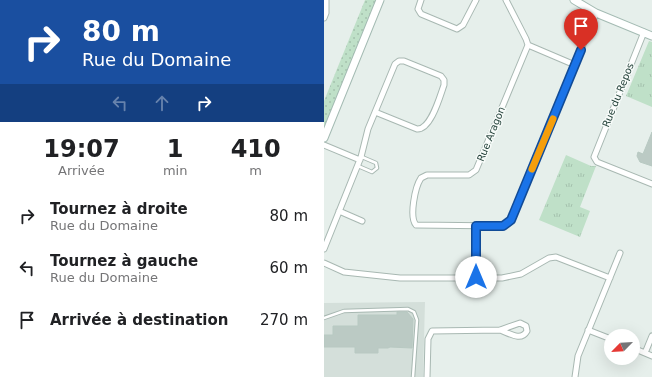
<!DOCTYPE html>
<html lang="fr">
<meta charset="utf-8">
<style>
body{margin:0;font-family:"DejaVu Sans",sans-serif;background:#f2f2f2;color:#202124;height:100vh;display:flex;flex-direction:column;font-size:15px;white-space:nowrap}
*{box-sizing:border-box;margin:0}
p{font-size:13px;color:#757577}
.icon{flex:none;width:22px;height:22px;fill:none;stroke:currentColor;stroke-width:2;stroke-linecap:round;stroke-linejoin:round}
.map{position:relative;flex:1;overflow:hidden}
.details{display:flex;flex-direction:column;background:#fff;width:324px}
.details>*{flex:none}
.top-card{background:#1a4fa0;color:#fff;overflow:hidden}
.needle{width:26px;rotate:246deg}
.tools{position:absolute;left:280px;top:329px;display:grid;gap:8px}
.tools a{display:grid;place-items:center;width:36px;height:36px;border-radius:50%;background:#fff;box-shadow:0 4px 16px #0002;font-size:20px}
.pin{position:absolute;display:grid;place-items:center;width:34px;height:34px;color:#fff;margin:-41px -17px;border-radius:50% 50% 50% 0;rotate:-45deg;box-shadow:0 0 4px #0007}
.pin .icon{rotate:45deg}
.me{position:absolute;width:44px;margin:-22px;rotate:0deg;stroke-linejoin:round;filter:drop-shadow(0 0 3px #0008)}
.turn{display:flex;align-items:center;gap:14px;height:84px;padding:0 16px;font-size:18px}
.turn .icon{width:52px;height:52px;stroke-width:2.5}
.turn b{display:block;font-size:28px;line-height:34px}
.lanes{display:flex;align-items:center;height:38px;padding:0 16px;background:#0003;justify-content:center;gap:20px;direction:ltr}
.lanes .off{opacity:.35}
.eta{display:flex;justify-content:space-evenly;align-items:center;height:68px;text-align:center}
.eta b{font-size:24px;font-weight:700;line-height:28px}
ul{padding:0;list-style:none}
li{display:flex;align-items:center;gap:12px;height:52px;padding:0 16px}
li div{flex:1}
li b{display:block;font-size:15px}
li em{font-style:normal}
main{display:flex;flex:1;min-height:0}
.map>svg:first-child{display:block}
.built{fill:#d4dfda}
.grass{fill:url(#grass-dots)}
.park{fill:url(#park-tufts)}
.building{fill:#bbcac4;stroke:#b8c9c2}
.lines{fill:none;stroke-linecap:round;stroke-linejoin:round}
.lane-casing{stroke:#a8b8b2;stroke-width:4.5}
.street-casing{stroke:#a8b8b2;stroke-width:7}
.secondary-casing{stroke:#a4bbb3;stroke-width:9}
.lane{stroke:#fff;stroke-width:2.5}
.street{stroke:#fff;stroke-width:5}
.secondary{stroke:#fff;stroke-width:7}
.route-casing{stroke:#114b97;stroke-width:10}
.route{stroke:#1a73e8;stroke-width:7}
.slow{stroke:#f59e0b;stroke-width:7}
.labels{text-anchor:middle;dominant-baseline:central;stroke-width:3;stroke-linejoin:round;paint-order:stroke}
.street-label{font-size:10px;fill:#24423a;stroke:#f7fbf9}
</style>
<main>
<section class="details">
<div class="top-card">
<div class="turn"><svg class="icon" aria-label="right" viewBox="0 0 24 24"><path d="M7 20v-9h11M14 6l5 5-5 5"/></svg><div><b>80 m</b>Rue du Domaine</div></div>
<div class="lanes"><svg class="icon off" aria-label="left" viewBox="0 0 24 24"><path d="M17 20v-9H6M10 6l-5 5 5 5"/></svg><svg class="icon off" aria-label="ahead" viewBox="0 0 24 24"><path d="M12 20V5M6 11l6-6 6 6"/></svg><svg class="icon" aria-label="right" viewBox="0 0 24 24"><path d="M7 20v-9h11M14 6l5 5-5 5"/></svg></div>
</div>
<div class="eta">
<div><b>19:07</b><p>Arrivée</p></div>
<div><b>1</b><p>min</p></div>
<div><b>410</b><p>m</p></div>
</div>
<ul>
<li><svg class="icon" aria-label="right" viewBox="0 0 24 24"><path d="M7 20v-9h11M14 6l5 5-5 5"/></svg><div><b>Tournez à droite</b><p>Rue du Domaine</p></div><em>80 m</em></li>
<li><svg class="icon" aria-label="left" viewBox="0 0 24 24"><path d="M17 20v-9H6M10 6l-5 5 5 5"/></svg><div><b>Tournez à gauche</b><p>Rue du Domaine</p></div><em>60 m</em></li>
<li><svg class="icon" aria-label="arrive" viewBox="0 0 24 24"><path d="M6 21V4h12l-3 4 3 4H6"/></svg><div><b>Arrivée à destination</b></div><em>270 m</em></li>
</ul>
</section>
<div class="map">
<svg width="328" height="377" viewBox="0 0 328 377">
<defs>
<pattern id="grass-dots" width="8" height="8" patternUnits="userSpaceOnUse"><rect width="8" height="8" fill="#bfe0c8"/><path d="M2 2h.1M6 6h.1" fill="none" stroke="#a4c1ad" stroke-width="1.8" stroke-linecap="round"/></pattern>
<pattern id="park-tufts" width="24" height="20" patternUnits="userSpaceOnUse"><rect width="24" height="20" fill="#bfe0c8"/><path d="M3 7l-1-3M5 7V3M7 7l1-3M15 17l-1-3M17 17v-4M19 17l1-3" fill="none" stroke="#a4c1ad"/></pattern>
</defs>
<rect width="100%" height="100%" fill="#e6efeb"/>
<!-- built -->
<path class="built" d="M101,302L99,377H0V303Z"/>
<!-- grass -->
<path class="grass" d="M41,0H52L0,129V101Z"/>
<!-- park -->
<path class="park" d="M325,41L328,42V107L302,96Z
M242,155L267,166H272L256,207L266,211L256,237L215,220Z"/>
<!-- building -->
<path class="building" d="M328,132V166L316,162L313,156L314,152L319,154Z
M73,312H83L89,319L88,348L66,347L64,348H54V353H31V347H0V335H9V326H34V315H73Z"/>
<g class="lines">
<!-- lane casing -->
<g class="lane-casing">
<path id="lane" d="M34,166L48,172L53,168L52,163L38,157
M0,318L20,311L84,309L90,312L93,320L89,377"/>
</g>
<!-- street casing -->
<g class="street-casing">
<path id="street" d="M97,0L94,9L97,14L133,29L139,25L152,0
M182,0L202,39L204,45L251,65
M0,18L2,13V0
M320,32L270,157L273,162L328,184
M204,45L152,170L145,175H103L97,178C91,187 85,217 92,225L178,226L186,222L272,13
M0,145L36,160
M15,211L38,221
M152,226V277
M0,249L37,157L44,129L71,64L75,61H80L117,76L120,80V85C116,96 107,130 93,129L51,112
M0,263L20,272L76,278H178L197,274L225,258L232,257L286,278
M264,330L287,339
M309,348L328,356
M321,353L328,336
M103,377L104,339L108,331L176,330L196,323L202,326L203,331C197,342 185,333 176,330
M251,377L254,356L296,253"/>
</g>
<!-- secondary casing -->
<g class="secondary-casing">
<path id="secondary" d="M250,0L272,13L328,36
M0,138L56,0"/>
</g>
<!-- lane -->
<use href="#lane" class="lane"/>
<!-- street -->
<use href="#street" class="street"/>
<!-- secondary -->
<use href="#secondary" class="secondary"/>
</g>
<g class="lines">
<!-- route casing -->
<g class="route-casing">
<path id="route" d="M152,277V226H179L187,220L257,50"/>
</g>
<!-- route -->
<use href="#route" class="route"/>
<!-- slow -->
<path class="slow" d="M208,169L229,119"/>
</g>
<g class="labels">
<!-- street labels -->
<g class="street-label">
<text transform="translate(294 95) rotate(-68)">Rue du Repos</text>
<text transform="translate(167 134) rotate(-68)">Rue Aragon</text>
</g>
</g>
</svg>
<div class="tools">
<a><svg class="needle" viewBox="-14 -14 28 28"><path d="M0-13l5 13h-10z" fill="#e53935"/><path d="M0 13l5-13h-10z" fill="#757577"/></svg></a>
</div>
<div class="pin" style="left:257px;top:50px;background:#d93025"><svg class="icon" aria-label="arrive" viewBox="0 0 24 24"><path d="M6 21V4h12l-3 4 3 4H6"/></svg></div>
<svg class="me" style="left:152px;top:277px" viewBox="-20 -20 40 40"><circle r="19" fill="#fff"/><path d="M0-13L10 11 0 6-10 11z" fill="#1a73e8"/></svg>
</div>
</main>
